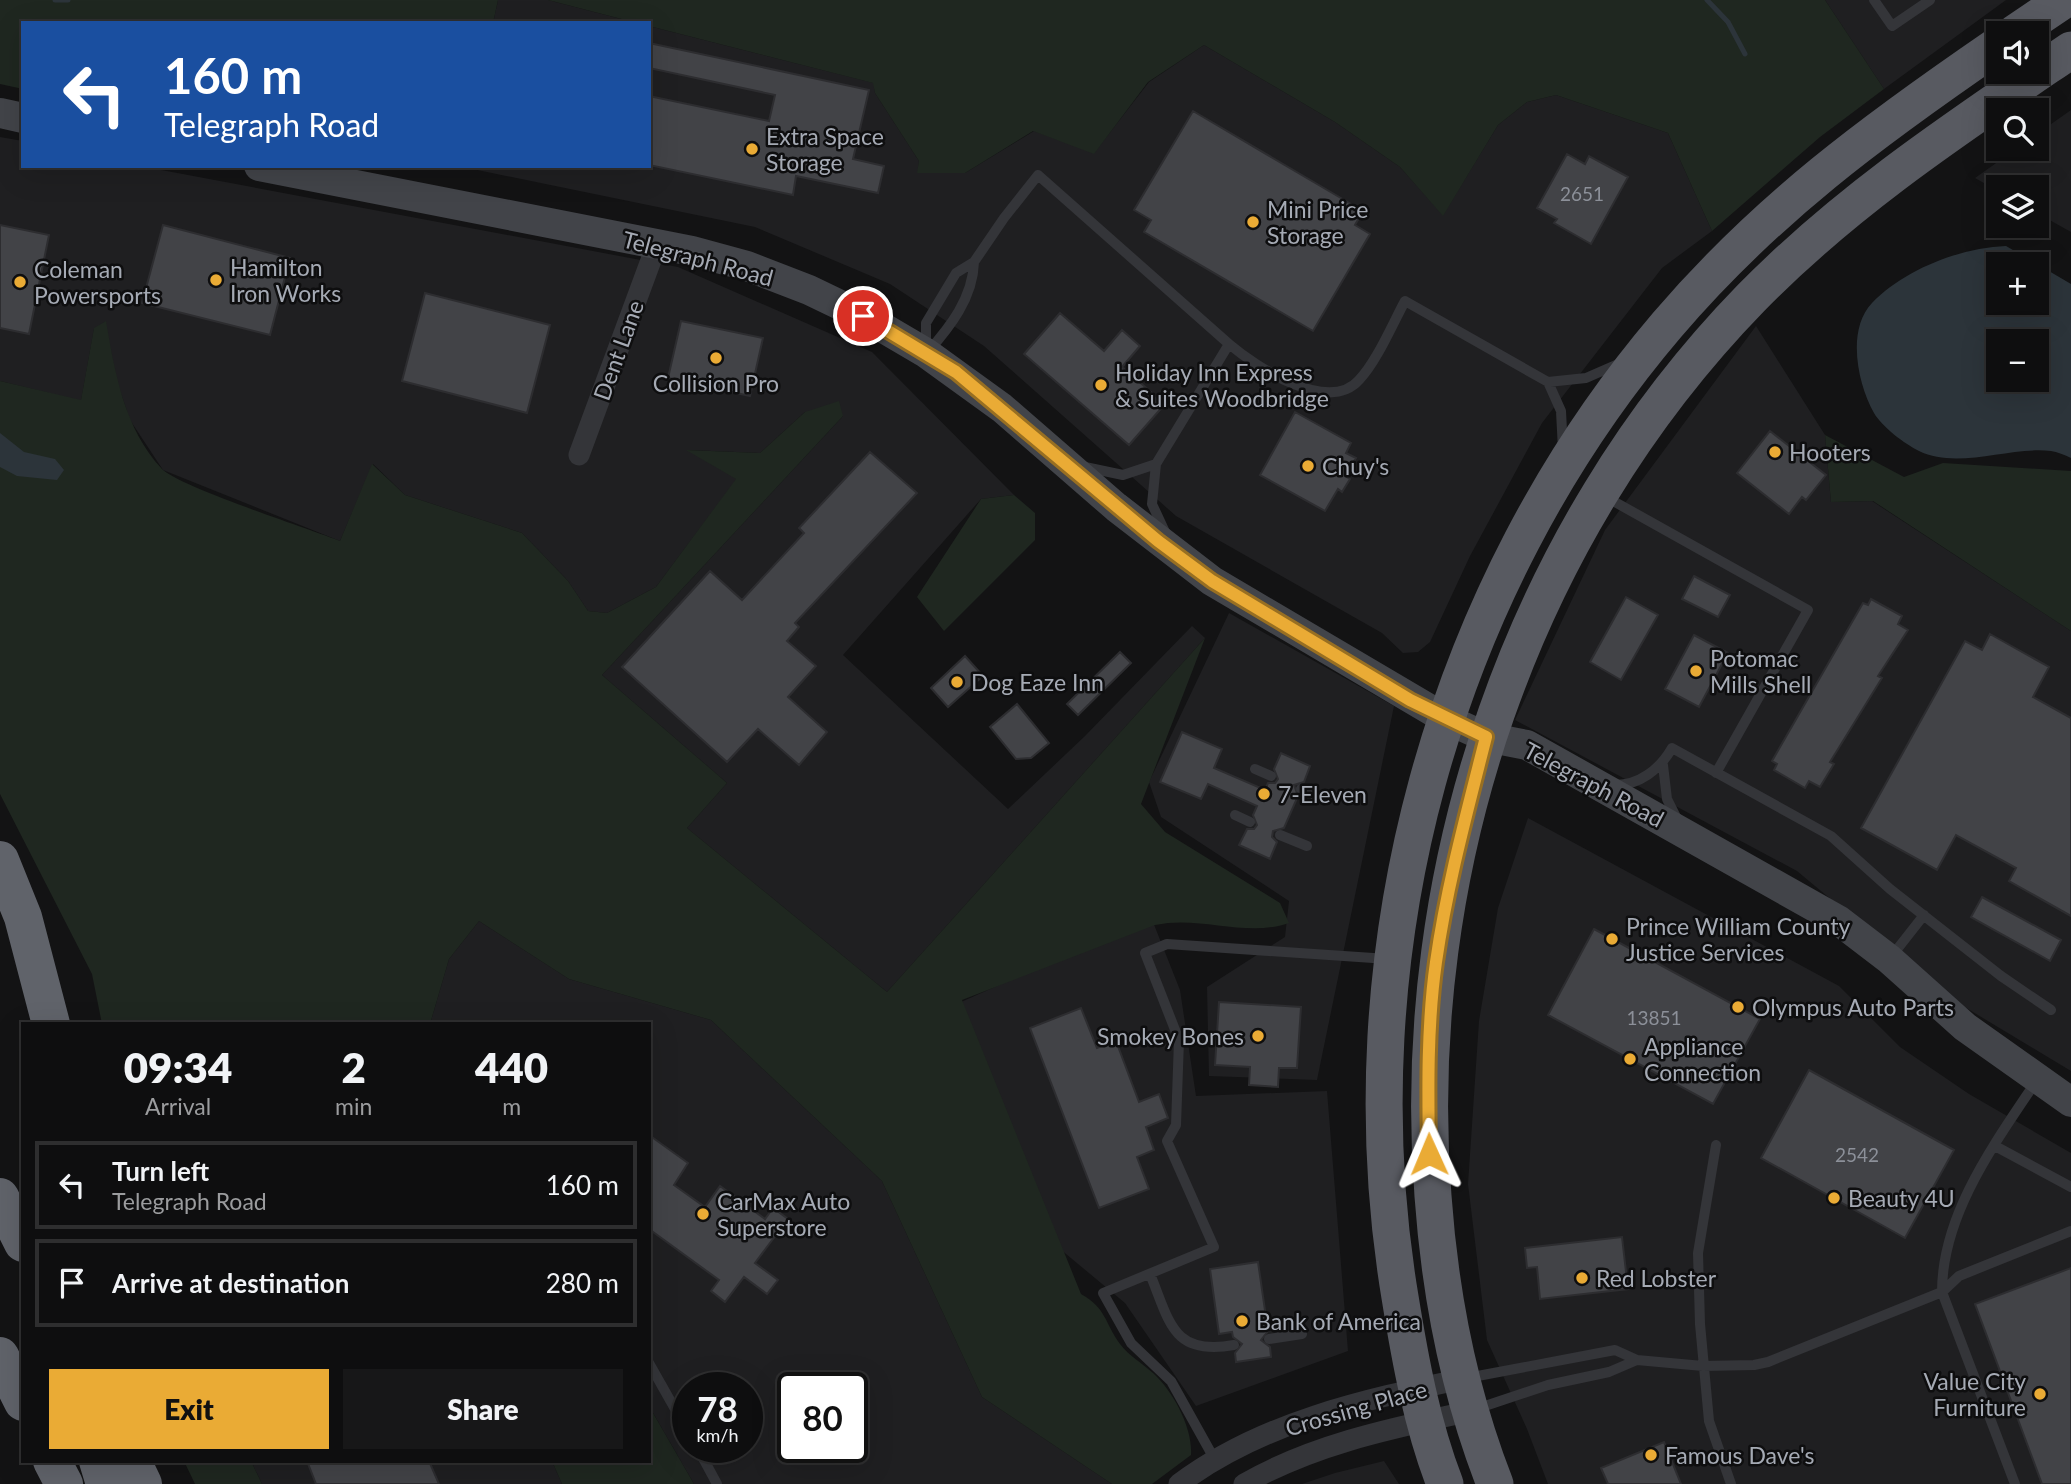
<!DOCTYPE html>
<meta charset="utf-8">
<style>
body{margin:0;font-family:Lato,sans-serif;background:#171718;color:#f1f3f6;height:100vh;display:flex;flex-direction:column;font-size:26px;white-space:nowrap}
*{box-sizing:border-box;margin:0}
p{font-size:23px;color:#9b9c9e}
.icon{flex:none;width:38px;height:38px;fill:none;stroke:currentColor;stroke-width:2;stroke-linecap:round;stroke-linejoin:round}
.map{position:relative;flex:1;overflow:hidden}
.side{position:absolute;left:21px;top:1022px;width:630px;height:441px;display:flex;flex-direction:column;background:#0e0e0f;border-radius:0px;box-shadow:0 7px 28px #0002,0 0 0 2px #2e2e2f}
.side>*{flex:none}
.top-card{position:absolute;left:21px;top:21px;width:630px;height:147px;border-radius:0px;box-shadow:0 7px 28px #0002,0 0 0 2px #2e2e2f;background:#1a4fa0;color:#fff;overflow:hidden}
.tools{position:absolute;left:1986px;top:21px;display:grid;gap:14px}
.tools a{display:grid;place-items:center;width:63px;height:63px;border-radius:0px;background:#0e0e0f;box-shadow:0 7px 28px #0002,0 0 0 2px #2e2e2f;font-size:35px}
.speed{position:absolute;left:672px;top:1372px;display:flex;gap:14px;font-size:35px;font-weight:700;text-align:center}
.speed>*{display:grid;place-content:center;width:91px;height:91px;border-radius:50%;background:#0e0e0f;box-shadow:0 7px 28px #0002,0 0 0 2px #2e2e2f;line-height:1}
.speed small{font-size:18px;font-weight:400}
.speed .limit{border:4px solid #111;border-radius:10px;background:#fff;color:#111}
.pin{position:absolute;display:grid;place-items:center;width:60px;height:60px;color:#fff;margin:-30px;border:4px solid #fff;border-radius:50%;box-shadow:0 2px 7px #0007}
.me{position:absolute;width:77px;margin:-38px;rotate:359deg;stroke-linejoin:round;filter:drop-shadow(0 0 5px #0008)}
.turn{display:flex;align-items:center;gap:24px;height:147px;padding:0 28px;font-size:32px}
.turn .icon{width:91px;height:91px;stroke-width:2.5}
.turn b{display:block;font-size:49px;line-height:60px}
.eta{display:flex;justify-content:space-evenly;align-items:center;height:119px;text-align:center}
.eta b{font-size:42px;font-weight:800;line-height:49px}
.button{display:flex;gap:14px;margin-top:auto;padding:14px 28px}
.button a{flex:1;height:80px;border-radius:0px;background:#eaab35;color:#111;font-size:28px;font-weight:800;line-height:80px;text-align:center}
.button a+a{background:#171718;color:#f1f3f6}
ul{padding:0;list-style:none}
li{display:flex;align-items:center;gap:21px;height:88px;margin:0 14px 10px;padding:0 14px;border:4px solid #2e2e2f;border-radius:0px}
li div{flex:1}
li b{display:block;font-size:26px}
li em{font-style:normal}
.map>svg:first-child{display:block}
.built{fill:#1f1f21;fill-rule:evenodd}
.green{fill:#1f2720}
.water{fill:#2c343a;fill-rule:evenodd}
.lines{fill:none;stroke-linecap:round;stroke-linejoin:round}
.stream{stroke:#2c343a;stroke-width:5}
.building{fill:#424347;stroke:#2d2d30;stroke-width:2}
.service{stroke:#343539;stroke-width:10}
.minor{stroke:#343539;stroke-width:21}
.secondary{stroke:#424449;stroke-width:30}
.trunk{stroke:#585a61;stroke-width:37}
.motorway{stroke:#60636a;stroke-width:38}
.route-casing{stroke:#986f22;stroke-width:18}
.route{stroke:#eaab35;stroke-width:12}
.poi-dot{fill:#eaab35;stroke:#0e0e0f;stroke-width:2.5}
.labels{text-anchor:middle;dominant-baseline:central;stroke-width:5;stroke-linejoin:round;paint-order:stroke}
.number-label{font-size:19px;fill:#8c9099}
.poi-label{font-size:23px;fill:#a5aab4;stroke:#0e0e0f;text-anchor:start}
.street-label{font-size:23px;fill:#a5aab4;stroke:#0e0e0f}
</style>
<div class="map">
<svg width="2071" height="1484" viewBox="0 0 2071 1484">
<rect width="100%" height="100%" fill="#131314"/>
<!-- built -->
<path class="built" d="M498,0H548L637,23H493Z
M1825,0H2006L1884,89Z
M649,26L874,83L875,93L919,161L918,173H965L1034,131L1094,153L1149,82L1204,45L1335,122L1400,167L1443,215L1498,125L1527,102L1556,95L1668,133L1712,231L1662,268L1542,423L1470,556L1430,642L1418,652L1403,653L1382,633L1176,516L984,346L890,284L755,227L463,167L649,166Z
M2071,110V232L2037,213V187H1998V191L1975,178L2016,149H2037V134Z
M0,137L23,141V166H140L678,267L872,352L1014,495L981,499L843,655L1008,809L1085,736L1192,626L1205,638L887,992L687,828L727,783L602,675L843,416L805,412L760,453L688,450L737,479L656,587L607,613L588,611L568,581L522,533L405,495L373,464L340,541L163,470L130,420L117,382L105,322L94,329L81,401L0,381Z
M1756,326L1825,435L1831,502L1872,501L2071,631V1071L1948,997L1797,871L1515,720L1605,530Z
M1229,613L1394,706L1317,1080L1209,1076L1207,987L1285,937L1289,901L1161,817L1149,782Z
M1528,818L1839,986L1900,1047L1969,1094L2071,1153V1484H1548L1527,1429L1487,1340L1468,1184L1479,1021L1498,908Z
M1151,917L1180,990L1196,1096L1327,1091L1348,1351L1196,1406L1125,1303L1042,1234L950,1007Z
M479,921L569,979L711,1020L882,1181L982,1397L1112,1484H694L649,1406V1024H430L449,959ZM688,1388H747V1447H688ZM793,1388H852V1447H793Z
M251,1461H552L562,1484H262Z
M1384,1461L1399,1484H1302L1335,1473Z"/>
<!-- green -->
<path class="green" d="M0,0H498L493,23H23V89L0,84Z
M548,0H1825L1884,89L1820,137L1712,231L1668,133L1556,95L1527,102L1498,125L1443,216L1400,167L1335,122L1204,45L1148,82L1094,154L1033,131L965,173H917L919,161L875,93L873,83L649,26V23H637Z
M106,321C115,373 124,428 162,469C178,486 309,529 340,541L372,464L405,495L522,533L568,581L588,611L607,613L656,587L736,479L686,450L760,453L805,412L839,401L843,416L602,675L727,783L687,828L887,992L1205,638L1141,804L1165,832L1280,903L1289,923C1246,938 1200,915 1155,925L962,1000L1081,1294C1107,1309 1104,1322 1120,1344C1129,1356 1142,1363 1153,1373C1173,1391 1193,1428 1191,1455L1152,1484H1112L982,1397L882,1181L711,1020L569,979L479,921L449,959L430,1024H102L92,974L0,794V381L81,400L94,328Z
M1825,435L1904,477L1943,463L2071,471V631L1873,501L1831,502Z
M1014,495L1035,513V540L944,631L917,597L981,499Z
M649,1406L694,1484H562L552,1461H649Z
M184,1461H251L262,1484H195Z"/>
<!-- water -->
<path class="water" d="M2006,246L2037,264H1998V303H2037V264L2071,284V458C2065,455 2057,452 2051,451C2010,446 1958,470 1919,451C1905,444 1882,427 1874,413C1858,385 1846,330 1872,303C1905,269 1960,248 2006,246ZM1998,341H2037V380H1998Z
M0,433L24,452L55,459L64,470L57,480L17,476L0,467Z"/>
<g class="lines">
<!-- stream -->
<path class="stream" d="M55,0H68
M1707,0L1728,22L1745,54"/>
</g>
<!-- building -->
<path class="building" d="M649,43L869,90L853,159L884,166L878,193L796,176L793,195L649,165V96L769,121L775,95L649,68Z
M1193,111L1363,211L1355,225L1370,234L1313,331L1144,232L1151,220L1134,210Z
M1567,154L1585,164L1589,156L1628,177L1591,244L1554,223L1557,219L1537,208Z
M0,225L49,235L29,334L0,328Z
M163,225L290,258L270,335L142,303Z
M425,293L550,325L527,413L402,381Z
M1060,313L1104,351L1122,330L1140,346L1122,367L1165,404L1129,445L1024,354Z
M681,321L763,338L750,396L668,378Z
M1295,412L1351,443L1346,453L1356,458L1345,476L1350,479L1342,492L1338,489L1325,511L1260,475Z
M1770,431L1826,475L1806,500L1802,497L1789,514L1737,473Z
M870,452L917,493L795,623L799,627L787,641L816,666L788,697L827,732L799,765L758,729L727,762L622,667L710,571L742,600L804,533L799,528Z
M1694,576L1730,595L1718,617L1682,599Z
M1626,597L1658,615L1621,680L1590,662Z
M1871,599L1902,616L1898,624L1908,630L1878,676L1882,678L1830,762L1834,764L1820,787L1809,781L1805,788L1774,770L1777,764L1772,761L1863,603L1868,605Z
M1990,634L2049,667L2033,697L2071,718V916L2009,881L2016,868L1956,835L1937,870L1861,828L1965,641L1982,650Z
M1694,635L1728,653L1699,707L1665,689Z
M1120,652L1131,663L1078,715L1067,704Z
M965,656L983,676L948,707L931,688Z
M1017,704L1049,743L1031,758L1016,759L990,727Z
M1182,732L1222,749L1214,768L1265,790L1268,783H1275L1278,779L1274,769L1281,753L1310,766L1304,782L1294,785L1298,796L1284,828L1273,831L1272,837L1277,842L1270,859L1239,845L1247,829H1254L1257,825L1253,815L1257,806L1208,784L1201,799L1160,782Z
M1982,897L2061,940L2050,961L1971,917Z
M1594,929L1760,1019L1713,1104L1548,1015Z
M1219,1002L1301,1007L1297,1068H1279L1278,1087L1249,1085L1250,1067L1215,1065Z
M1081,1008L1097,1048L1116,1041L1139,1102L1159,1094L1168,1118L1146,1127L1154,1150L1137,1157L1149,1189L1099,1208L1030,1028Z
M1809,1070L1954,1150L1905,1238L1761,1158Z
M649,1135L688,1163L674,1185L705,1207L720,1186L765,1219L773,1208L788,1219L755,1263L778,1280L767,1294L744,1277L725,1302L711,1291L719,1280L649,1229Z
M1622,1237L1628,1289L1540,1299L1537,1267L1527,1268L1525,1248Z
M1258,1262L1268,1331L1261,1340L1270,1347L1271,1357L1236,1362L1235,1353L1242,1344L1233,1337L1232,1332L1219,1334L1210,1269Z
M2071,1268V1484H2042L1975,1304Z
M1664,1442L1681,1484H1608L1601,1468Z
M307,1461H429L439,1484H316Z"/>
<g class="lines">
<!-- service -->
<path class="service" d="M1874,0L1892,26L1930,0
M926,350V323L956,273L974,262L1004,218L1038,175L1229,344
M927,353C950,327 973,298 974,262
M1548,382L1586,378L1625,361
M1085,467L1123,475L1156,464
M1606,497L1808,610L1716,773
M1166,534L1152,504L1156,464L1229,344C1255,366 1328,415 1359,380C1377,361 1392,325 1405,301L1548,382L1561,411L1563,450
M1663,765L1667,799L1677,819
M1255,769L1271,776
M1613,785C1639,786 1660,769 1672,748L1831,836L1890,889L2001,976L2051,1010
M1301,789L1315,795
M1235,815L1250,822
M1280,835L1307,846
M1891,957L1924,915
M1716,1145L1698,1253L1700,1324L1709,1421L1731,1484
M1995,1146L2071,1187
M1150,1274C1170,1322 1172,1356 1234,1345
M1269,1339L1302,1334
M649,1363L688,1432
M1467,1378L1615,1350L1637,1360L1703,1366L1754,1365L1768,1362L1942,1292L1959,1276L2071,1231
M1476,1409L1548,1385L1609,1372L1637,1360
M697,1447L717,1484
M1215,1460L1171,1381L1131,1343L1103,1293L1214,1247L1167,1141L1176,1125L1179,1040L1145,953L1167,944L1388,959
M2015,1484L1942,1292C1942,1214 1995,1143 2037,1080"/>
<!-- minor -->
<path class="minor" d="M579,455L657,244
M1179,1484C1262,1422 1363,1400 1462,1379
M1244,1484C1314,1444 1393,1428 1471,1411"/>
<!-- secondary -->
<path class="secondary" d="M0,113L23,118
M259,166L692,251L747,266L809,290L863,316L926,353L1002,408L1116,507L1212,581L1446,719L1486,737L1527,745L1838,920L1889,959L1965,1027L2071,1102"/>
<!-- trunk -->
<path class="trunk" d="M2015,33L2064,0
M1445,1484C1422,1425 1410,1359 1400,1297C1343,955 1441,590 1667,325C1766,209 1874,130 1998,45
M1495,1484C1459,1392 1440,1294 1433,1196C1408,870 1521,534 1751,298C1847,200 1958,127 2071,50"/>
<!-- motorway -->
<path class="motorway" d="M0,860L23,917L51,1024
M0,1197L23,1243
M0,1356L23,1402
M52,1461L64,1484
M98,1461L105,1484
M132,1461L143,1484"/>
</g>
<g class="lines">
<!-- route casing -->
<g class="route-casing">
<path id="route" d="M863,316L956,372L1158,541L1212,581L1410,700L1486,737C1467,812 1447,885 1436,962C1427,1025 1428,1090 1429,1154"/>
</g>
<!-- route -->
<use href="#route" class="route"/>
</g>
<!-- markers -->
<g class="poi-dot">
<circle cx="752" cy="149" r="7"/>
<circle cx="1253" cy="222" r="7"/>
<circle cx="216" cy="280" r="7"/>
<circle cx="20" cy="282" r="7"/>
<circle cx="716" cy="358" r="7"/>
<circle cx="1101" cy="385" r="7"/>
<circle cx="1775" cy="452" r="7"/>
<circle cx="1308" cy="466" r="7"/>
<circle cx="1696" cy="671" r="7"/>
<circle cx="957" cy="682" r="7"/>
<circle cx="1264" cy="794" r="7"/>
<circle cx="1612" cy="939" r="7"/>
<circle cx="1738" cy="1007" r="7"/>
<circle cx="1258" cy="1036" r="7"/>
<circle cx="1630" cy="1059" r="7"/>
<circle cx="1834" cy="1198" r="7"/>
<circle cx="703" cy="1214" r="7"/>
<circle cx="1582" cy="1278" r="7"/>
<circle cx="1242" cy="1321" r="7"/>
<circle cx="2040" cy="1394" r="7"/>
<circle cx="1651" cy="1455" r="7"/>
</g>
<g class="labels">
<!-- number labels -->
<g class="number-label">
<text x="1582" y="193">2651</text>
<text x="1654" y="1017">13851</text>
<text x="1857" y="1154">2542</text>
</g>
<!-- poi labels -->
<g class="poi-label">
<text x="766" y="136">Extra Space<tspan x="766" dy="26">Storage</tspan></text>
<text x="1267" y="209">Mini Price<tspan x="1267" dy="26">Storage</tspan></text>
<text x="230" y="267">Hamilton<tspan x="230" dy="26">Iron Works</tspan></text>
<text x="34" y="269">Coleman<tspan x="34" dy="26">Powersports</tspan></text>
<text x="1115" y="372">Holiday Inn Express<tspan x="1115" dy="26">&amp; Suites Woodbridge</tspan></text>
<text x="716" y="383" text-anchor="middle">Collision Pro</text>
<text x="1789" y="452">Hooters</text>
<text x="1322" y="466">Chuy's</text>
<text x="1710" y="658">Potomac<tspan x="1710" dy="26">Mills Shell</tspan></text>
<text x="971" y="682">Dog Eaze Inn</text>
<text x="1278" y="794">7-Eleven</text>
<text x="1626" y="926">Prince William County<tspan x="1626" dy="26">Justice Services</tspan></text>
<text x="1752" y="1007">Olympus Auto Parts</text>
<text x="1244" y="1036" text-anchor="end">Smokey Bones</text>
<text x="1644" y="1046">Appliance<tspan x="1644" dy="26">Connection</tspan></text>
<text x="1848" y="1198">Beauty 4U</text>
<text x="717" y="1201">CarMax Auto<tspan x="717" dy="26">Superstore</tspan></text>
<text x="1596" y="1278">Red Lobster</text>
<text x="1256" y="1321">Bank of America</text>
<text x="2026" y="1381" text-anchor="end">Value City<tspan x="2026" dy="26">Furniture</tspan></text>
<text x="1665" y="1455">Famous Dave's</text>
</g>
<!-- street labels -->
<g class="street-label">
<text transform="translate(698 258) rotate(15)">Telegraph Road</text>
<text transform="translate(618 350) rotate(-70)">Dent Lane</text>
<text transform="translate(1594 784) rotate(28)">Telegraph Road</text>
<text transform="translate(1356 1408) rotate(-16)">Crossing Place</text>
</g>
</g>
</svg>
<div class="tools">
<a><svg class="icon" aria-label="sound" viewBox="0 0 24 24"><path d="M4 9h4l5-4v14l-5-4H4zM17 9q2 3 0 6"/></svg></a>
<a><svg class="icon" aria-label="search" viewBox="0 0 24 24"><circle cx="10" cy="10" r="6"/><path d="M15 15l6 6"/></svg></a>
<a><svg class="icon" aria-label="layers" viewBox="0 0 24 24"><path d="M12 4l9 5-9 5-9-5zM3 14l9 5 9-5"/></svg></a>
<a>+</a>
<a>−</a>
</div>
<div class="speed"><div>78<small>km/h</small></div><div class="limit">80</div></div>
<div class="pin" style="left:863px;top:316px;background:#d93025"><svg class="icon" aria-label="arrive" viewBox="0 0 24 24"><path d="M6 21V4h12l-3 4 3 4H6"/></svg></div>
<svg class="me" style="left:1429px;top:1154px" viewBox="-20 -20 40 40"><path d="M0-17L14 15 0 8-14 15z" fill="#eaab35" stroke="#fff" stroke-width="4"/></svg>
<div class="top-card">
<div class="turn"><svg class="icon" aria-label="left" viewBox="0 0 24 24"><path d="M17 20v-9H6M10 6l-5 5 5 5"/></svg><div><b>160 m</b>Telegraph Road</div></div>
</div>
<section class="side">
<div class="eta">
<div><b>09:34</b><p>Arrival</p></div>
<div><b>2</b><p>min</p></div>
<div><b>440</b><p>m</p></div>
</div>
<ul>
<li><svg class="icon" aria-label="left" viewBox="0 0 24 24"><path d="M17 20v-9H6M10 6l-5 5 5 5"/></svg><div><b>Turn left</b><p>Telegraph Road</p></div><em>160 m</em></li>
<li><svg class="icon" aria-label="arrive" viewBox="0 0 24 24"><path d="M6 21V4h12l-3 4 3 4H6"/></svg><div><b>Arrive at destination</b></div><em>280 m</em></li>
</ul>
<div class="button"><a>Exit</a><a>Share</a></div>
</section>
</div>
